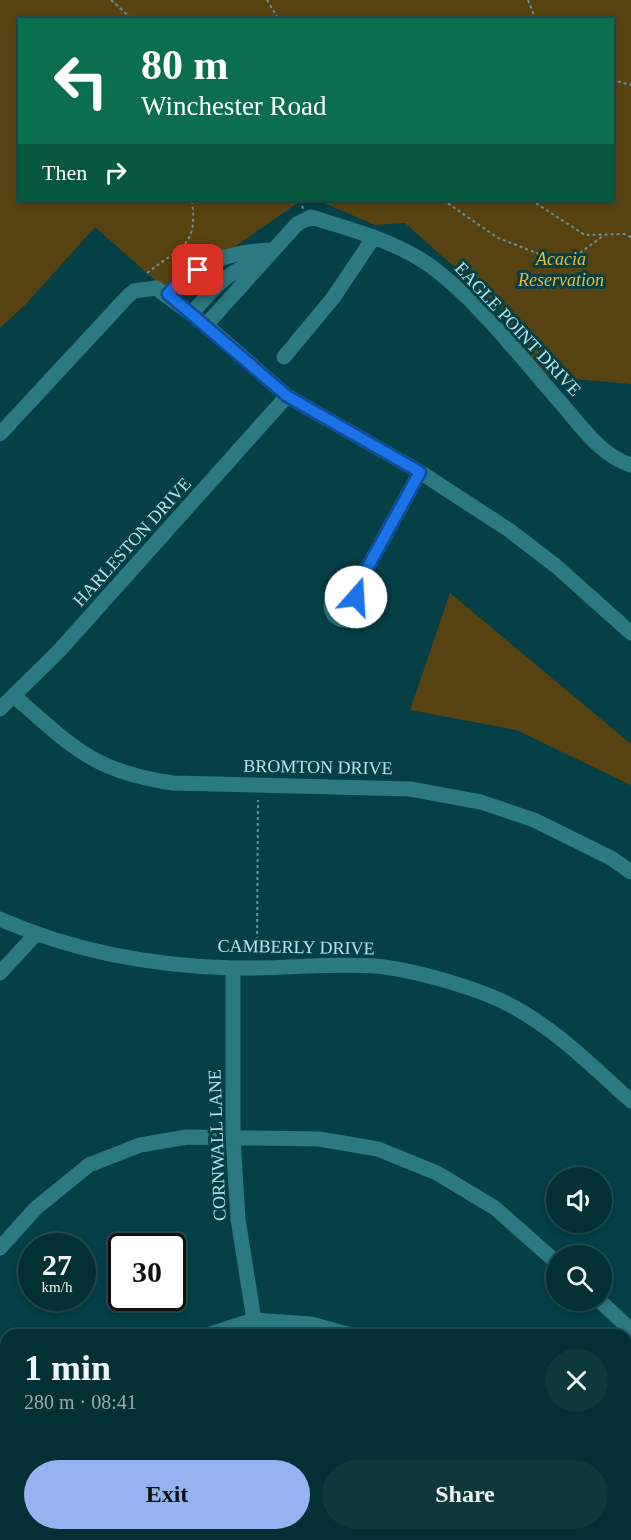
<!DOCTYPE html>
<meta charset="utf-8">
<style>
body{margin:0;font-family:"Times New Roman",serif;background:#0d383c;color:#f1f3f6;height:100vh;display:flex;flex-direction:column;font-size:22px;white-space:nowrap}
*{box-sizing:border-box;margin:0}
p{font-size:20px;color:#97a9ac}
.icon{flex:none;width:33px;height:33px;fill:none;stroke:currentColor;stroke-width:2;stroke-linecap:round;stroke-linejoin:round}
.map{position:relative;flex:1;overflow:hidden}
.side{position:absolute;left:0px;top:1329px;width:632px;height:212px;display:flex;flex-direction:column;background:#033034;border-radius:18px 18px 0 0;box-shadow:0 3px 9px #0003,0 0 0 2px #244b4f}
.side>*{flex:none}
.top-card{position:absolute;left:18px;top:18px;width:596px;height:183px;border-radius:0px;box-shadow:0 3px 9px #0003,0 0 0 2px #244b4f;background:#0b6e4f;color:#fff;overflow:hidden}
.fabs{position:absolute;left:546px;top:1167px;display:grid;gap:12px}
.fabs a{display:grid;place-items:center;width:66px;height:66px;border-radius:50%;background:#033034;box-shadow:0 3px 9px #0003,0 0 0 2px #244b4f;font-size:30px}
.speed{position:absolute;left:18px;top:1233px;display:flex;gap:12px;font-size:30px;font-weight:700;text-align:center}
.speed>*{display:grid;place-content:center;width:78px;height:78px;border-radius:50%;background:#033034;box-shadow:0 3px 9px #0003,0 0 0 2px #244b4f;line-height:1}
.speed small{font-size:15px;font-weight:400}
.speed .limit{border:3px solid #111;border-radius:9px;background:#fff;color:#111}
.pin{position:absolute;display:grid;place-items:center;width:51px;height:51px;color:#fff;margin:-26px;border-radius:12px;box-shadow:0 3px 9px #0006}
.me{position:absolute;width:66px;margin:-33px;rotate:19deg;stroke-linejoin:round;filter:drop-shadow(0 0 4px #0008)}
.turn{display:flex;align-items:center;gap:21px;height:126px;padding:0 24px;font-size:27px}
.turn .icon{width:78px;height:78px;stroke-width:2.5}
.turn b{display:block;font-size:42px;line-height:51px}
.then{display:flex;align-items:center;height:57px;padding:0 24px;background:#0003;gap:12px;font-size:22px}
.round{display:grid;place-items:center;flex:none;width:63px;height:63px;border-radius:32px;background:#0d383c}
.summary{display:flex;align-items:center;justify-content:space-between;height:102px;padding:0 24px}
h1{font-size:36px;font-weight:700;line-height:45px}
.primary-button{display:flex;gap:12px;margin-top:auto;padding:12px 24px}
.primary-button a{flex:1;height:69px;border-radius:36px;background:#95b2f1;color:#111;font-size:24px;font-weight:700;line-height:69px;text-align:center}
.primary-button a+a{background:#0d383c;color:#f1f3f6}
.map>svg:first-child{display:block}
.built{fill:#074d53}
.green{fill:#574211}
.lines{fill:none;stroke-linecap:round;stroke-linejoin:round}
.path{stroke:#61949a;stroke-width:2;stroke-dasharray:3 3;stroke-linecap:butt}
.minor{stroke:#2b7981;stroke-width:15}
.route-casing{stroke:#114b97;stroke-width:15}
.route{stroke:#1a73e8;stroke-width:10}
.labels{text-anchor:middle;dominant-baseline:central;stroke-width:6;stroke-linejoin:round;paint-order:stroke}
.park-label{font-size:18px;font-style:italic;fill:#ecb738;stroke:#044046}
.street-label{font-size:18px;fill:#b6e2e7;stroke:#044046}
</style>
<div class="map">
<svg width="631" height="1540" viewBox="0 0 631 1540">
<rect width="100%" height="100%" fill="#044046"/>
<!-- built -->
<path class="built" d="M167,1534H488L494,1540H162Z"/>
<!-- green -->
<path class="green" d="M0,0H631V384L549,377L513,339L510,317L405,223L375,225L317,200H612V20H20V200H302L181,284L165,289L95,227L26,304L0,328Z
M450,593L631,744V785L516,730L410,710Z
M323,1535H408L412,1540H321Z"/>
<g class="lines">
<!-- path -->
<path class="path" d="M111,0L133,20
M267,0L279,20
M528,0L536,20
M612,80L631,85
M301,200L303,209
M383,200H404
M443,200L498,238L560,262L569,261L603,236
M531,200L585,235L624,234L631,237
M147,273C181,246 198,248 192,200
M257,952L258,800
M315,1540L319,1534"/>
<!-- minor -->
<path class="minor" d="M168,294C196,263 231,251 273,250
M191,314C217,286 226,270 264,260
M206,325L297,224L311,217C353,230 396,241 432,267C481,304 520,357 561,403C581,426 600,455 631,465
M284,357L333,298L374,237
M0,434L128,296L134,291L156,288L206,325L287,396L420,472L509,530L556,566L631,633
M331 606a14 14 0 1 1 28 0a14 14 0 1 1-28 0Z
M353,594L420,472
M14,696C71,746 94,772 173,783L410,789L481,802L534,820L611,858L631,872
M0,709L59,651L287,396
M0,919C75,952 153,966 234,968C281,969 329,963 375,966C411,969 474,987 506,1003C554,1027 592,1066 631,1101
M233,968V1138L238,1219L254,1320
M0,973L35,935
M0,1248L36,1208L89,1165L140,1145L187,1137L319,1139L378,1149L437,1173L495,1208L556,1262
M599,1300L631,1330
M207,1335L254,1320L311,1324L351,1335
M626,1501L631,1494
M0,1523L6,1516
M606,1534L615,1540"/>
</g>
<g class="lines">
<!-- route casing -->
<g class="route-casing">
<path id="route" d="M198,270L180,281L168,294L287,396L420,472L353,594L356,597"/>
</g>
<!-- route -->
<use href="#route" class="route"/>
</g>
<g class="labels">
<!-- park labels -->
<g class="park-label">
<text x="561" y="259">Acacia<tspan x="561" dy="21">Reservation</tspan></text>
</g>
<!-- street labels -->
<g class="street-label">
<text transform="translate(518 329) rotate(47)">EAGLE POINT DRIVE</text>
<text transform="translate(132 542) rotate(-48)">HARLESTON DRIVE</text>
<text transform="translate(318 767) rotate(1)">BROMTON DRIVE</text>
<text transform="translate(296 947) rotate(1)">CAMBERLY DRIVE</text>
<text transform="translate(217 1145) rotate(-92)">CORNWALL LANE</text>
</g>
</g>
</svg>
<div class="fabs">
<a><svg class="icon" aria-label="sound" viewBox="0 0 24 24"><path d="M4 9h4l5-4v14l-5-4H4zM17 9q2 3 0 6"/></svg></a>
<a><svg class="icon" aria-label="search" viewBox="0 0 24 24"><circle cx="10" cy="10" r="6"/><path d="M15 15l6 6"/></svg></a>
</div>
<div class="speed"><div>27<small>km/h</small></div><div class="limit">30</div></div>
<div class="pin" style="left:198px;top:270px;background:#d93025"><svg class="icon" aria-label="arrive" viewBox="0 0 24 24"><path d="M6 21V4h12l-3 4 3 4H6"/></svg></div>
<svg class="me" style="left:356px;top:597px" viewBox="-20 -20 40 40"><circle r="19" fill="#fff"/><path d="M0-13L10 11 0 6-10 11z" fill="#1a73e8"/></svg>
<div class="top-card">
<div class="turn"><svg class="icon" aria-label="left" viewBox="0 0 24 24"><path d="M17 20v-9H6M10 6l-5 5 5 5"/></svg><div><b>80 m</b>Winchester Road</div></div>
<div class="then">Then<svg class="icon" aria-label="right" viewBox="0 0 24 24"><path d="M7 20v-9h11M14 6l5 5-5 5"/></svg></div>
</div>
<section class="side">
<div class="summary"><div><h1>1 min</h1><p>280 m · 08:41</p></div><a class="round"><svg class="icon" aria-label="close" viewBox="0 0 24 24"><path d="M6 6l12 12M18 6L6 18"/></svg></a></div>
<div class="primary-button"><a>Exit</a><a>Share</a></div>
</section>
</div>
